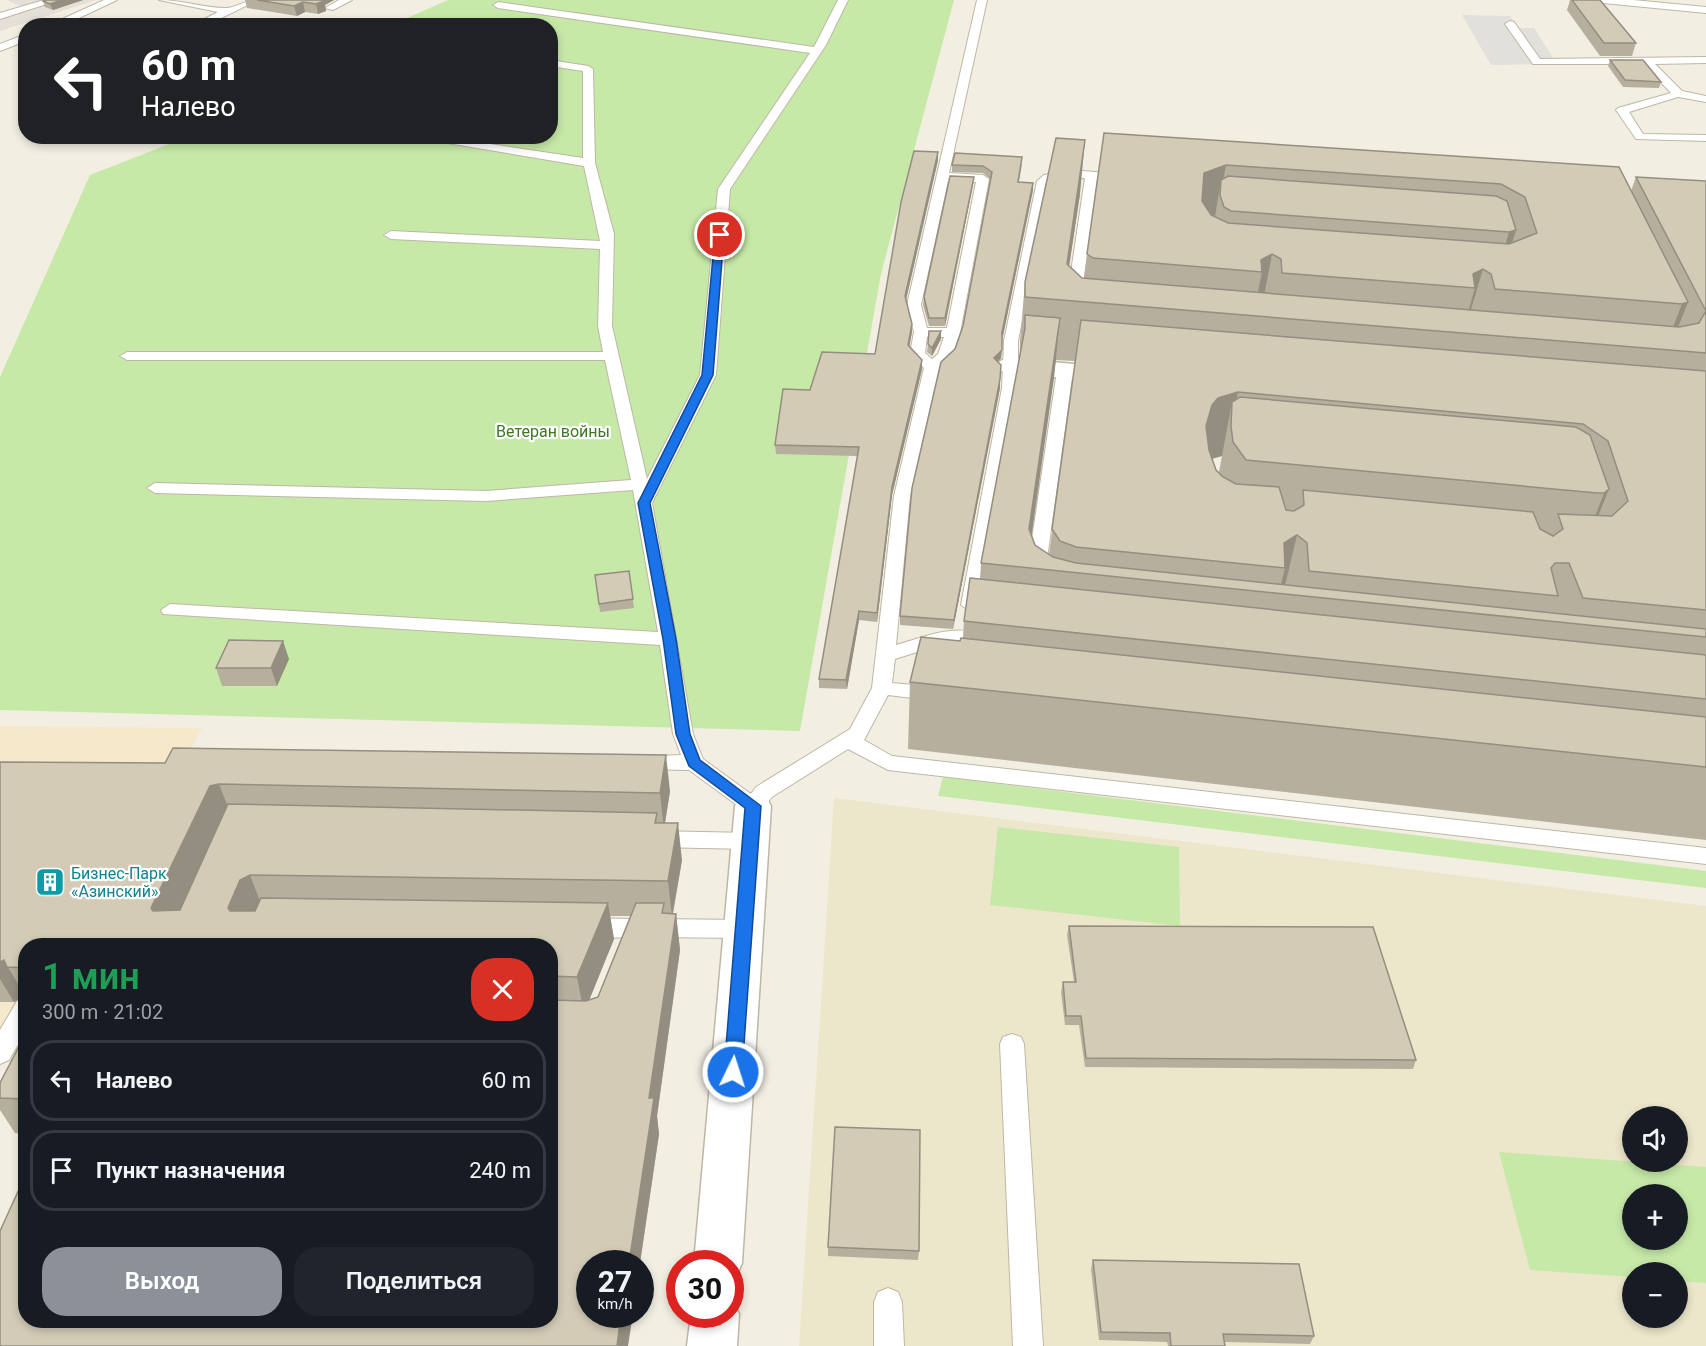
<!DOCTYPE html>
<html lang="ru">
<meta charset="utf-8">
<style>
body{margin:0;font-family:Roboto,sans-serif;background:#20242c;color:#f1f3f6;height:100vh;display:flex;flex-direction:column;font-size:22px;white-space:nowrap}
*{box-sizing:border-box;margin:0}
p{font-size:20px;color:#9ea1a6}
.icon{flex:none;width:33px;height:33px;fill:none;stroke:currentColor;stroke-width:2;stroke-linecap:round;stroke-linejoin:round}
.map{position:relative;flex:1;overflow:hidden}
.side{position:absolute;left:18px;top:938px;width:540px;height:390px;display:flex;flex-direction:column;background:#171b24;border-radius:24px;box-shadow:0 3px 9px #0003}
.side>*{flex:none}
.banner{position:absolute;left:18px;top:18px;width:540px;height:126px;border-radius:24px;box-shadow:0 3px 9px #0003;background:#202124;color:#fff;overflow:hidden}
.buttons{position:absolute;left:1622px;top:1106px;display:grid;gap:12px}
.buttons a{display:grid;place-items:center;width:66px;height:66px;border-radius:50%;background:#171b24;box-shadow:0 3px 9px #0003;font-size:30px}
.speed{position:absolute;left:576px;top:1250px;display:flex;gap:12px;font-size:30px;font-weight:700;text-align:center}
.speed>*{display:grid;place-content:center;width:78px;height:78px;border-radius:50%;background:#171b24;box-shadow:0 3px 9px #0003;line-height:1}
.speed small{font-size:15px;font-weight:400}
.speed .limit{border:9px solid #d22;background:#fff;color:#111}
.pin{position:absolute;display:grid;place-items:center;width:51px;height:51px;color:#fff;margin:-26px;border:3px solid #fff;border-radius:50%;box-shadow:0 2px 6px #0007}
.me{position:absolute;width:66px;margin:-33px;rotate:4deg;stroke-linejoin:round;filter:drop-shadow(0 0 4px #0008)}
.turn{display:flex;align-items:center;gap:21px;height:126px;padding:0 24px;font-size:27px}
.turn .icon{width:78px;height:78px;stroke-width:2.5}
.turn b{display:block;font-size:42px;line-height:51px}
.round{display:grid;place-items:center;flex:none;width:63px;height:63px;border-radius:24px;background:#20242c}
.head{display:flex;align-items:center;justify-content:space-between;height:102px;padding:0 24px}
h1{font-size:36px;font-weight:600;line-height:45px;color:#1e9e55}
.button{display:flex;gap:12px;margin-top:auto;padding:12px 24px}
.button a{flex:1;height:69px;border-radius:24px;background:#8c9099;color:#fff;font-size:24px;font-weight:600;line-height:69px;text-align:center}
.button a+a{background:#20242c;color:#f1f3f6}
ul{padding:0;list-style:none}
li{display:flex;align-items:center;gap:18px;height:81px;margin:0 12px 9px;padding:0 12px;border:3px solid #363941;border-radius:24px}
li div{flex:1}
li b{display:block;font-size:22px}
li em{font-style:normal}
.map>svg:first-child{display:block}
.commercial{fill:#f6e8cb}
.industrial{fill:#e4dfd7}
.education{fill:#ece6cb;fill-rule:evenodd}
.green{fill:#c6e9a8;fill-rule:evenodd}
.parking{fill:#e2e0db}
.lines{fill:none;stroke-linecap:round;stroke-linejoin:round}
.lane-casing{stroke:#beb7a4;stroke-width:2}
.street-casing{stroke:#beb7a4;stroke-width:3}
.lane{fill:#fff;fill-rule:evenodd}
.street{fill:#fff;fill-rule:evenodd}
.wall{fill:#b6af9d;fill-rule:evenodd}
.shaded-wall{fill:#948e80}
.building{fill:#d4cbb7;stroke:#948e80;stroke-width:1.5;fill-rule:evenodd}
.route{fill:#1a73e8;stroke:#114b97;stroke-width:1.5}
.labels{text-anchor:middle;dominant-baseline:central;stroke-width:4.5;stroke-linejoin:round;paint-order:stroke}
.park-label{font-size:16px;fill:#3c7724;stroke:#fff}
.culture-label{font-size:16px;fill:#0d838f;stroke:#fff;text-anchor:start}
</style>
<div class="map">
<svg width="1706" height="1346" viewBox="0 0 1706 1346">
<rect width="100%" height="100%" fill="#f2efe2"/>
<!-- commercial -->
<path class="commercial" d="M0,726L202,728L84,945H26L25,1037H0Z"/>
<!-- industrial -->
<path class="industrial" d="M6,0H96L0,31V12L20,6Z"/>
<!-- education -->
<path class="education" d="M834,798L1706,906V1346H799ZM1632,1116H1677V1161H1632ZM1632,1194H1677V1239H1632ZM1632,1272H1677V1317H1632Z"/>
<!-- green -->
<path class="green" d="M448,0H954L881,274L800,731L0,710V377L90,175L187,137L550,136V26L391,25Z
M943,777L1706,871V888L938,796Z
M998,827L1179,847L1180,926L990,905Z
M1499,1152L1706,1167V1283L1677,1281V1272H1632V1277L1530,1270ZM1632,1194H1677V1239H1632Z"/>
<!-- parking -->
<path class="parking" d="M1462,15L1510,16L1517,28H1534L1557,64L1491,65Z"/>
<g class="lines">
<!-- lane casing -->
<g class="lane-casing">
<path id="lane" d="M44,0H59L0,19V13Z
M104,0H117L62,26H47Z
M159,0C182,0 204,8 226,8C236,8 245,0 258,0L205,26H191L218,12Z
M339,0H352L333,10L325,8Z
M838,0H848L826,45L730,189L716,375L652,503L693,734L703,759L751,794L756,787L850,729L872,688L894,496L924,368L910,354L914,332L907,305L977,0H987L949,173L983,175L989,179L960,333L952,356L939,369L910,496L896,645C918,639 948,626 971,632L973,636L971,640L933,647L895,659L892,683L936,687L943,689L946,694L943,699L936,701L888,695L864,740L892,756L1706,848V864L888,770L848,749L772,797L761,811L753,814L745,811L689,770L641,769L634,767L631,762L634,757L681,755L673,734L660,645L163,614L161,610L170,604L658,632L633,490L486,501L155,493L147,488L155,483L486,491L631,480L605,360H127L120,356L127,352H603L598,326L600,249L391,239L384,235L391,231L600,241L584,166L406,136H437L583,158V71L550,66V60L588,66L593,69L595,163L614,234L612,326L647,479L700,375L718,189L810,53L498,8L493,5L498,2L814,47ZM948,181L976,182L947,328H927L921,305ZM927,337H944L938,354L932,359L925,353Z
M1598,0H1633L1706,7V13L1603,3Z
M1510,21L1514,22L1540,59L1706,57V63L1655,64L1682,91L1706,96V102L1678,97L1629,112L1643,134L1706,135V141L1636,139L1616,110L1618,108L1671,93L1643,64H1533L1505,24Z
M26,34V41L0,51V44Z
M1068,170L1123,174L1129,178L1123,182L1097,179L1081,299L1074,303L1067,299L1085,178L1057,179L1049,183L1018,341V388L979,605L970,611L961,605L1002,388L1004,341L1037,181L1044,175Z
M1065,366L1073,371L1045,573L1036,578L1027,573L1057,371Z
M654,831L750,833L758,835L761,841L758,847L750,849L654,847L646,845L643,839L646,833Z
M586,918L632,919L642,925L652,919L744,920L752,923L756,929L752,935L744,938L652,937L642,931C634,941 590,938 578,933L574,927L578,921Z
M26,998V1031L9,1060L0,1064V1030L17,1001Z
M1012,1034L1021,1037L1024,1044L1043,1346H1013L1000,1044L1003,1037Z
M888,1288L898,1292L902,1302L904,1346H874V1302L878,1292Z"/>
</g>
<!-- street casing -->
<g class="street-casing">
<path id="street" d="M1009,358L1118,368L1127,371L1131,376L1127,381L1118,384L1000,371L996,366L1000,361Z
M753,793L766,797L771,806L742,1263L735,1279L730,1281V1263H694L735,806L740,797Z
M730,1296L739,1314L737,1346H687L691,1314H730Z"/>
</g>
<!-- lane -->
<use href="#lane" class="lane"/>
<!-- street -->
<use href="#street" class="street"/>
</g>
<!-- wall -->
<path class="wall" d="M45,0H83L53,10L45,7L43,1Z
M245,0H334L325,5L326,11L318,14L305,12L297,16L247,8Z
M1570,0H1600L1636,43L1632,56H1600L1567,10Z
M1610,60L1661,82L1659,88L1623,87L1608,66Z
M1104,133L1631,191L1636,177L1706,181V840L908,749L910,682L960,641L963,638L964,621L980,579L981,563L1020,354V341L1025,282L1080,194L1069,266L1082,278H1084ZM1056,360L1075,361L1049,555L1035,545L1031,535ZM1222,456L1219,472L1216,470L1212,459Z
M938,152V160L906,300L912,332L909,346L922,360V369L892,495L877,622L859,620L847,689L819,688V679L857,456L776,454L775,445L810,390L875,354Z
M1022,164L1019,182L1033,190L1002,339L1001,358L998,362L1000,388L953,629L900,625V616L955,349L963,326L990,179L983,173L952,172V165Z
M974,177L973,184L945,326H929L923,305L924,297Z
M941,331V339L932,356L927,352L928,344Z
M629,571L634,608L600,612L595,575Z
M289,659L277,686H222L216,668Z
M0,762L670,791L665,823L682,860L673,914H676L680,950L657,1116L659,1134L640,1263H590L550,1320V945H26V998L25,996L14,1002H0ZM610,916H631L598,997L589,1000L614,939Z
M1069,926L1416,1060L1413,1069L1085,1067L1079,1025H1065L1061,992L1063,982H1074L1067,935Z
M26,1033V1134L15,1133L0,1110V1083Z
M828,1247L919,1251L918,1260L828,1256Z
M1093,1260L1314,1336L1310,1344L1224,1342L1225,1346H1168L1167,1342L1099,1340L1091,1269Z"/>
<!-- shaded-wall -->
<path class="shaded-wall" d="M62,0H83L53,10L50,4Z
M323,0H334L325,5L326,11L318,14L316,4Z
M303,2L305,12L297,16L294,6Z
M1085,140L1080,194L1064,300L1067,264Z
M938,152V160L905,304V296Z
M1226,165L1220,196L1221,180L1213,229L1194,237L1204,173Z
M974,177L973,184L945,326V318Z
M1033,183V190L1002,341V332Z
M1516,230L1498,290L1494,283L1509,232Z
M1272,254L1260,317L1253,316L1262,272L1261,260Z
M1483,269L1464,333H1462L1475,288L1473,274Z
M1688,302L1669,350H1664L1682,304Z
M1060,318L1054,378L1027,568L1029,529Z
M912,324V332L908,354V345Z
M941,331V339L932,356V348Z
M1002,350L1001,358L994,366V358Z
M922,360V369L892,495L877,622V613L892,487Z
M1000,379V388L953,629L954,620Z
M1238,392L1231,428L1232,402L1222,456L1207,460L1206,426L1212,405L1218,398Z
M1609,489L1579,564L1575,568L1604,493Z
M1297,535L1283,594L1279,593L1285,568L1284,543Z
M859,611V620L847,689L846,680Z
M283,641L289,659L277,686L271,668Z
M666,755L670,791L664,829L660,793Z
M219,784L233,820L168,944L151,908L210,786Z
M678,823L682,860L672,917L668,881Z
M250,875L264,912L243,944L228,908L240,880Z
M608,903L614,939L584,1013L577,977Z
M676,914L680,950L657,1116L659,1134L640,1263H629L649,1098Z
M4,960L25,996L14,1002L0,979V962Z
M621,1314H633L628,1346H617Z"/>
<!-- building -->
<path class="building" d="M45,0H62L50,4L43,1Z
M257,0H324V1L316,4L303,2L294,6Z
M1572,0H1600L1636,43H1604Z
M1610,60H1643L1661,82L1625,80Z
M1104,133L1619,167L1688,302L1682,304L1495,289L1491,274L1483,269L1473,274L1475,288L1282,273L1281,259L1272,254L1261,260L1262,272L1093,258L1087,254ZM1226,165L1501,184L1525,197L1537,233L1509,244L1228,223L1211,215L1202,201L1204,173Z
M1056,138L1085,140L1067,264L1082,278L1679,327L1699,323L1706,311V353L1025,297V282Z
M914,151L938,152L905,296L912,324L908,345L922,360L892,487L877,613L859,611L846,680L819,679L859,447L775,445L783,389L810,390L822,352L875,354L901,202Z
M955,153L1022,157L1018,182L1033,183L1002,332V350L994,358L1001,365L1000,379L954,620L900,616L912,488L941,362L955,349L963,326L992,172L983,166L952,165Z
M950,176L974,177L945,318H929L924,297Z
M1228,176L1496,196L1507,201L1516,230L1509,232L1231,211L1224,207L1220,195L1221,180Z
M1636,177L1706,181V311Z
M1025,315L1060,318L1029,529L1035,545L1053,557L1076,563L1706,629V637L981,563L1025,328Z
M1081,320L1706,371V610L1583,598L1569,563H1555L1551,568L1558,596L1309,571L1307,543L1297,535L1284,543L1285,568L1076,547L1060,541L1052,529ZM1238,392L1583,424L1608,441L1628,501L1612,516L1558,514L1563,529L1553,536L1540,529L1533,512L1303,490L1304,505L1294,511L1286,510L1279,487L1236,484L1223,477L1216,470L1209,450L1206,426L1212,405L1218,398Z
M929,331H941L932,348L928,344Z
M1240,397L1576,427L1590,435L1609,489L1604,493H1597L1246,460L1233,442L1231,426L1232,402Z
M629,571L633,599L599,604L595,575Z
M970,578L1706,655V699L964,621Z
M921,637L960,641L961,638L1706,717V767L910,682Z
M229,640L283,641L271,668H216Z
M173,748L666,755L660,793L219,784L210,786L151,908L153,911L180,910L228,804L657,813L655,823H678L668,881L250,875L240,880L228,908L230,911H255L261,898L608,903L577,977L550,976V945H26V968L7,967L4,960L0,962V762L165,763Z
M636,903H664L662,913L676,914L649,1098H654L629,1263H590V1314H621L617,1346H0V1231L26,1174V1320H550V1000L586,1001L598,997Z
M1069,926L1373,927L1416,1060L1086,1058L1081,1016H1066L1063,982H1076Z
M26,1033V1099L0,1098V1083Z
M835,1127L920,1130L919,1251L828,1247Z
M1093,1260L1299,1264L1314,1336L1223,1334L1225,1346H1171L1170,1333L1101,1332Z"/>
<!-- route -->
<path class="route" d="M720,232L724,235L713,375L650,503L676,639L690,734L700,760L761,806L742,1072L739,1078L733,1080L726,1078L724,1072L745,808L689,766L676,734L663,639L638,503L702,375L715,235Z"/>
<!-- icons -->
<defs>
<g id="building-square" transform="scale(1.5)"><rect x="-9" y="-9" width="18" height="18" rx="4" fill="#0f9aa8" stroke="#fff"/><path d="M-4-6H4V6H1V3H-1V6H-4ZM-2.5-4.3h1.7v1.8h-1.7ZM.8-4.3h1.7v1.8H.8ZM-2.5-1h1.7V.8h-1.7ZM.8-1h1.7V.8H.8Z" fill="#fff"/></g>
</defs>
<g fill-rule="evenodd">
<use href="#building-square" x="50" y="882"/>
</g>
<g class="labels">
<!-- park labels -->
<g class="park-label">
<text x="553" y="431">Ветеран войны</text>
</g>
<!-- culture labels -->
<g class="culture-label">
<text x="71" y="873">Бизнес-Парк<tspan x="71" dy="18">«Азинский»</tspan></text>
</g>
</g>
</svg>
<div class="buttons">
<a><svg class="icon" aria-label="sound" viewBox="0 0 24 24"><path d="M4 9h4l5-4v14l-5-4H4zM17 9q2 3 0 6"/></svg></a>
<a>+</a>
<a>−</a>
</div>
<div class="speed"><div>27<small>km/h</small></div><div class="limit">30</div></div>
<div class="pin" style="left:720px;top:235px;background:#d93025"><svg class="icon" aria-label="arrive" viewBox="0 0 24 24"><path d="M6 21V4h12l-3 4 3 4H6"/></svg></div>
<svg class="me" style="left:733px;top:1072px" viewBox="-20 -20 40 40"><circle r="17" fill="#1a73e8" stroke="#fff" stroke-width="3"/><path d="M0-11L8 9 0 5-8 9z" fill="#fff"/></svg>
<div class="banner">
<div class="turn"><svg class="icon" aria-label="left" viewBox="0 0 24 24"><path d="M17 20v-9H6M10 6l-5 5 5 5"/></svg><div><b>60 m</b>Налево</div></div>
</div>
<section class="side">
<div class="head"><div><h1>1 мин</h1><p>300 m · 21:02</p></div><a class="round" style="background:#d93025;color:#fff"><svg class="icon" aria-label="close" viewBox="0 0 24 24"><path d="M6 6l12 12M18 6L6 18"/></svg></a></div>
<ul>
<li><svg class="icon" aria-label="left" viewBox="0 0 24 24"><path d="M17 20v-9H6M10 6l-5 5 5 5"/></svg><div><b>Налево</b></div><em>60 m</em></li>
<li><svg class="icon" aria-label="arrive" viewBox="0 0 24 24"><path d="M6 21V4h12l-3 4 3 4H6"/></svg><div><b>Пункт назначения</b></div><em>240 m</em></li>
</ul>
<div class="button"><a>Выход</a><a>Поделиться</a></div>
</section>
</div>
